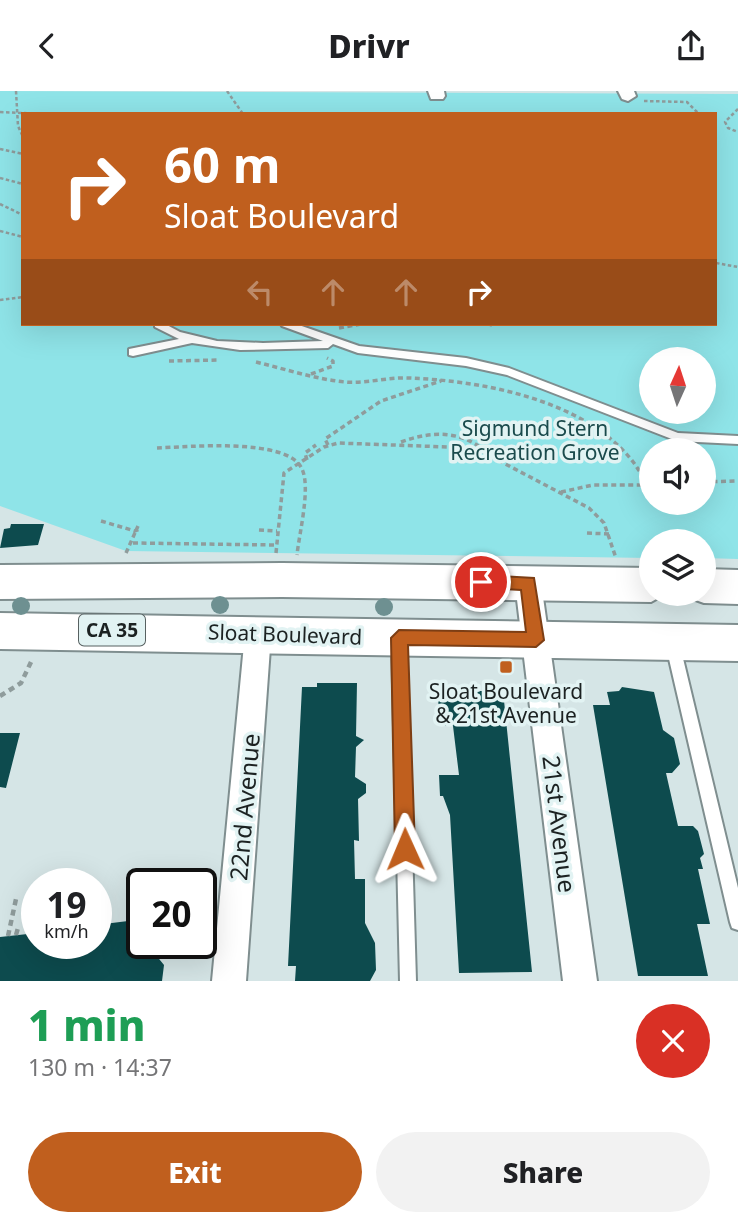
<!DOCTYPE html>
<meta charset="utf-8">
<style>
body{margin:0;font-family:"Noto Sans",sans-serif;background:#f2f2f2;color:#202124;height:100vh;display:flex;flex-direction:column;font-size:26px;white-space:nowrap}
*{box-sizing:border-box;margin:0}
p{font-size:23px;color:#757577}
.icon{flex:none;width:38px;height:38px;fill:none;stroke:currentColor;stroke-width:2;stroke-linecap:round;stroke-linejoin:round}
.map{position:relative;height:890px;overflow:hidden}
.details{display:flex;flex-direction:column;background:#fff;flex:1}
.details>*{flex:none}
.banner{position:absolute;left:21px;top:21px;width:696px;height:214px;border-radius:0px;box-shadow:0 7px 28px #0002;background:#c05f1e;color:#fff;overflow:hidden}
.needle{width:46px;rotate:3deg}
.controls{position:absolute;left:639px;top:256px;display:grid;gap:14px}
.controls a{display:grid;place-items:center;width:77px;height:77px;border-radius:50%;background:#fff;box-shadow:0 7px 28px #0002;font-size:35px}
.speed{position:absolute;left:21px;top:777px;display:flex;gap:14px;font-size:35px;font-weight:700;text-align:center}
.speed>*{display:grid;place-content:center;width:91px;height:91px;border-radius:50%;background:#fff;box-shadow:0 7px 28px #0002;line-height:1}
.speed small{font-size:18px;font-weight:400}
.speed .limit{border:4px solid #111;border-radius:10px;background:#fff;color:#111}
.pin{position:absolute;display:grid;place-items:center;width:60px;height:60px;color:#fff;margin:-30px;border:4px solid #fff;border-radius:50%;box-shadow:0 2px 7px #0007}
.me{position:absolute;width:77px;margin:-38px;rotate:359deg;stroke-linejoin:round;filter:drop-shadow(0 0 5px #0008)}
.turn{display:flex;align-items:center;gap:24px;height:147px;padding:0 28px;font-size:32px}
.turn .icon{width:91px;height:91px;stroke-width:2.5}
.turn b{display:block;font-size:49px;line-height:60px}
.lanes{display:flex;align-items:center;height:66px;padding:0 28px;background:#0003;justify-content:center;gap:35px;direction:ltr}
.lanes .off{opacity:.35}
.round{display:grid;place-items:center;flex:none;width:74px;height:74px;border-radius:37px;background:#f2f2f2}
.summary{display:flex;align-items:center;justify-content:space-between;height:119px;padding:0 28px}
h1{font-size:42px;font-weight:800;line-height:52px;color:#1e9e55}
.action{display:flex;gap:14px;margin-top:auto;padding:14px 28px}
.action a{flex:1;height:80px;border-radius:42px;background:#c05f1e;color:#fff;font-size:28px;font-weight:800;line-height:80px;text-align:center}
.action a+a{background:#f2f2f2;color:#202124}
header{display:flex;justify-content:space-between;align-items:center;height:91px;padding:0 28px;background:#fff;font-size:32px;font-weight:800}
.map>svg:first-child{display:block}
.green{fill:#8fe4e8;fill-rule:evenodd}
.building{fill:#0d4b4e}
.lines{fill:none;stroke-linecap:round;stroke-linejoin:round}
.lane-casing{stroke:#7f8e8f;stroke-width:4}
.street-casing{stroke:#7f8e8f;stroke-width:4}
.primary-casing{stroke:#7f8e8f;stroke-width:4}
.path-far2{stroke:#8f9c9c;stroke-width:2.5;stroke-dasharray:3.5 2.5;stroke-linecap:butt}
.path-far1{stroke:#8f9c9c;stroke-width:3.5;stroke-dasharray:5 3.5;stroke-linecap:butt}
.path{stroke:#8f9c9c;stroke-width:4.5;stroke-dasharray:6 4.5;stroke-linecap:butt}
.lane{fill:#fff;fill-rule:evenodd}
.street{fill:#fff;fill-rule:evenodd}
.primary{fill:#fff;fill-rule:evenodd}
.tree{fill:#6e9091}
.route{fill:#c05f1e;stroke:#7d3e14;stroke-width:2}
.poi-dot{fill:#c05f1e;stroke:#e2f3f3;stroke-width:2.5}
.labels{text-anchor:middle;dominant-baseline:central;stroke-width:7;stroke-linejoin:round;paint-order:stroke}
.shield{fill:#e2f3f3;stroke:#576161;stroke-width:2}
.shield-label{font-size:19px;font-weight:bold;fill:#1c2222}
.park-label{font-size:21px;fill:#1a4a4c;stroke:#e2f3f3}
.street-label{font-size:21px;fill:#1c2222;stroke:#e2f3f3}
.poi-label{font-size:21px;fill:#1c2222;stroke:#e2f3f3}
.near-street-label{font-size:24px;fill:#1c2222;stroke:#e2f3f3}
</style>
<header><svg class="icon" aria-label="back" viewBox="0 0 24 24"><path d="M15 5l-7 7 7 7"/></svg>Drivr<svg class="icon" aria-label="share" viewBox="0 0 24 24"><path d="M12 15V3M7 8l5-5 5 5M5 13v7h14v-7"/></svg></header>
<div class="map">
<svg width="738" height="890" viewBox="0 0 738 890">
<rect width="100%" height="100%" fill="#d5e5e6"/>
<!-- green -->
<path class="green" d="M0,0L738,3V468L704,467V450H651V467L126,460L0,415ZM23,23H716V233H23ZM651,268H704V320H651ZM651,359H704V411H651Z"/>
<!-- building -->
<path class="building" d="M11,433H44L38,454L0,457L4,438L10,437Z
M317,592H357L356,645L364,649L356,656L355,686L366,693V702L358,708L359,750L354,749L355,788H365V832L375,852L376,879L370,890H295L296,875H288L302,596H317Z
M450,596H469V600H503L532,881L459,882L450,724L443,705H440L439,684H459L453,635H440L438,606H443L442,600H450Z
M622,596L654,601L663,639L674,647L680,673L672,682H666L678,735H693L698,740L704,763L700,767L703,778H698L710,833H697L708,885H638L593,614H610L607,601L619,600Z
M0,642H20L6,697L0,696Z
M128,830L142,847V852H146L164,874L162,890H0V846L37,842V852H96V834Z"/>
<g class="lines">
<!-- lane casing -->
<g class="lane-casing">
<path id="lane" d="M155,233H165L180,241L217,250L263,252L323,250L282,235L281,233H296L359,255L466,267L509,277L678,342L738,345V353L677,350L507,284L466,275L358,262L333,253L328,257L240,259L192,252L133,265L129,264V258L179,248L155,236Z
M399,545L404,547L406,551L416,890H400L392,551L394,547Z
M673,549L678,551L680,555L738,797V839L732,837L730,831L666,555L668,551Z"/>
</g>
<!-- street casing -->
<g class="street-casing">
<path id="street" d="M428,0H444L445,5L443,8H431Z
M618,0H634L636,5L628,10L622,8Z
M528,481L537,484L541,492L597,890H563L515,492L519,484Z
M258,531L267,535L271,543L246,890H212L245,543L249,535Z"/>
</g>
<!-- primary casing -->
<g class="primary-casing">
<path id="primary" d="M282,472L651,477V502H667L651,511L282,506L0,508V474Z
M704,478L738,479V513L704,512L690,507L688,502H704Z
M0,522L738,534V570L0,558Z"/>
</g>
<!-- path-far2 -->
<path class="path-far2" d="M16,0L18,35L23,46
M227,0L243,23
M644,10L687,11L699,23
M738,18L725,31L728,37L738,41
M0,21L46,23
M0,58L23,63
M0,87L23,93
M0,113L23,124
M0,140L23,146
M716,172L738,176
M0,209L23,206"/>
<!-- path-far1 -->
<path class="path-far1" d="M489,233L492,234
M339,237L361,233
M169,270L220,269
M256,271C285,278 315,288 345,291C366,293 387,286 409,287C483,290 580,308 630,367C637,375 642,385 648,394
M311,283L333,275V270L327,267
M401,351C431,340 460,339 485,360
M328,354L325,348L381,310L441,290
M157,357C187,356 288,346 302,378C311,397 299,443 297,464
M307,369L305,362L316,354
M704,391L738,390
M561,401L593,394H651
M101,430L135,440L140,438
M259,439L277,440
M587,442L609,443
M133,452L276,454
M126,462L138,435
M276,462L284,382L324,356L338,352L475,357L589,417L604,432L616,467"/>
<!-- path -->
<path class="path" d="M0,605L21,592L31,571
M16,844L18,837
M8,845L16,808"/>
<!-- lane -->
<use href="#lane" class="lane"/>
<!-- street -->
<use href="#street" class="street"/>
<!-- primary -->
<use href="#primary" class="primary"/>
</g>
<!-- trees -->
<g class="tree">
<circle cx="220" cy="514" r="9"/>
<circle cx="21" cy="515" r="9"/>
<circle cx="384" cy="516" r="9"/>
</g>
<!-- route -->
<path class="route" d="M481,484L534,487L544,549L536,556L408,554L415,758L412,765L405,768L398,765L395,758L391,547L399,539L526,541L521,499L476,496V486Z"/>
<!-- markers -->
<rect class="poi-dot" x="499" y="569" width="14" height="14" rx="3.5"/>
<g class="labels">
<!-- shield labels -->
<rect class="shield" x="79" y="523.5" width="66" height="31" rx="5"/>
<g class="shield-label">
<text x="112" y="539">CA 35</text>
</g>
<!-- park labels -->
<g class="park-label">
<text x="535" y="337">Sigmund Stern<tspan x="535" dy="24">Recreation Grove</tspan></text>
</g>
<!-- street labels -->
<g class="street-label">
<text transform="translate(285 543) rotate(2)">Sloat Boulevard</text>
</g>
<!-- poi labels -->
<g class="poi-label">
<text x="506" y="600">Sloat Boulevard<tspan x="506" dy="24">&amp; 21st Avenue</tspan></text>
</g>
<!-- near-street labels -->
<g class="near-street-label">
<text transform="translate(244 716) rotate(-85)">22nd Avenue</text>
<text transform="translate(560 733) rotate(83)">21st Avenue</text>
</g>
</g>
</svg>
<div class="controls">
<a><svg class="needle" viewBox="-14 -14 28 28"><path d="M0-13l5 13h-10z" fill="#e53935"/><path d="M0 13l5-13h-10z" fill="#757577"/></svg></a>
<a><svg class="icon" aria-label="sound" viewBox="0 0 24 24"><path d="M4 9h4l5-4v14l-5-4H4zM17 9q2 3 0 6"/></svg></a>
<a><svg class="icon" aria-label="layers" viewBox="0 0 24 24"><path d="M12 4l9 5-9 5-9-5zM3 14l9 5 9-5"/></svg></a>
</div>
<div class="speed"><div>19<small>km/h</small></div><div class="limit">20</div></div>
<div class="pin" style="left:481px;top:491px;background:#d93025"><svg class="icon" aria-label="arrive" viewBox="0 0 24 24"><path d="M6 21V4h12l-3 4 3 4H6"/></svg></div>
<svg class="me" style="left:405px;top:758px" viewBox="-20 -20 40 40"><path d="M0-17L14 15 0 8-14 15z" fill="#c05f1e" stroke="#fff" stroke-width="4"/></svg>
<div class="banner">
<div class="turn"><svg class="icon" aria-label="right" viewBox="0 0 24 24"><path d="M7 20v-9h11M14 6l5 5-5 5"/></svg><div><b>60 m</b>Sloat Boulevard</div></div>
<div class="lanes"><svg class="icon off" aria-label="left" viewBox="0 0 24 24"><path d="M17 20v-9H6M10 6l-5 5 5 5"/></svg><svg class="icon off" aria-label="ahead" viewBox="0 0 24 24"><path d="M12 20V5M6 11l6-6 6 6"/></svg><svg class="icon off" aria-label="ahead" viewBox="0 0 24 24"><path d="M12 20V5M6 11l6-6 6 6"/></svg><svg class="icon" aria-label="right" viewBox="0 0 24 24"><path d="M7 20v-9h11M14 6l5 5-5 5"/></svg></div>
</div>
</div>
<section class="details">
<div class="summary"><div><h1>1 min</h1><p>130 m · 14:37</p></div><a class="round" style="background:#d93025;color:#fff"><svg class="icon" aria-label="close" viewBox="0 0 24 24"><path d="M6 6l12 12M18 6L6 18"/></svg></a></div>
<div class="action"><a>Exit</a><a>Share</a></div>
</section>
